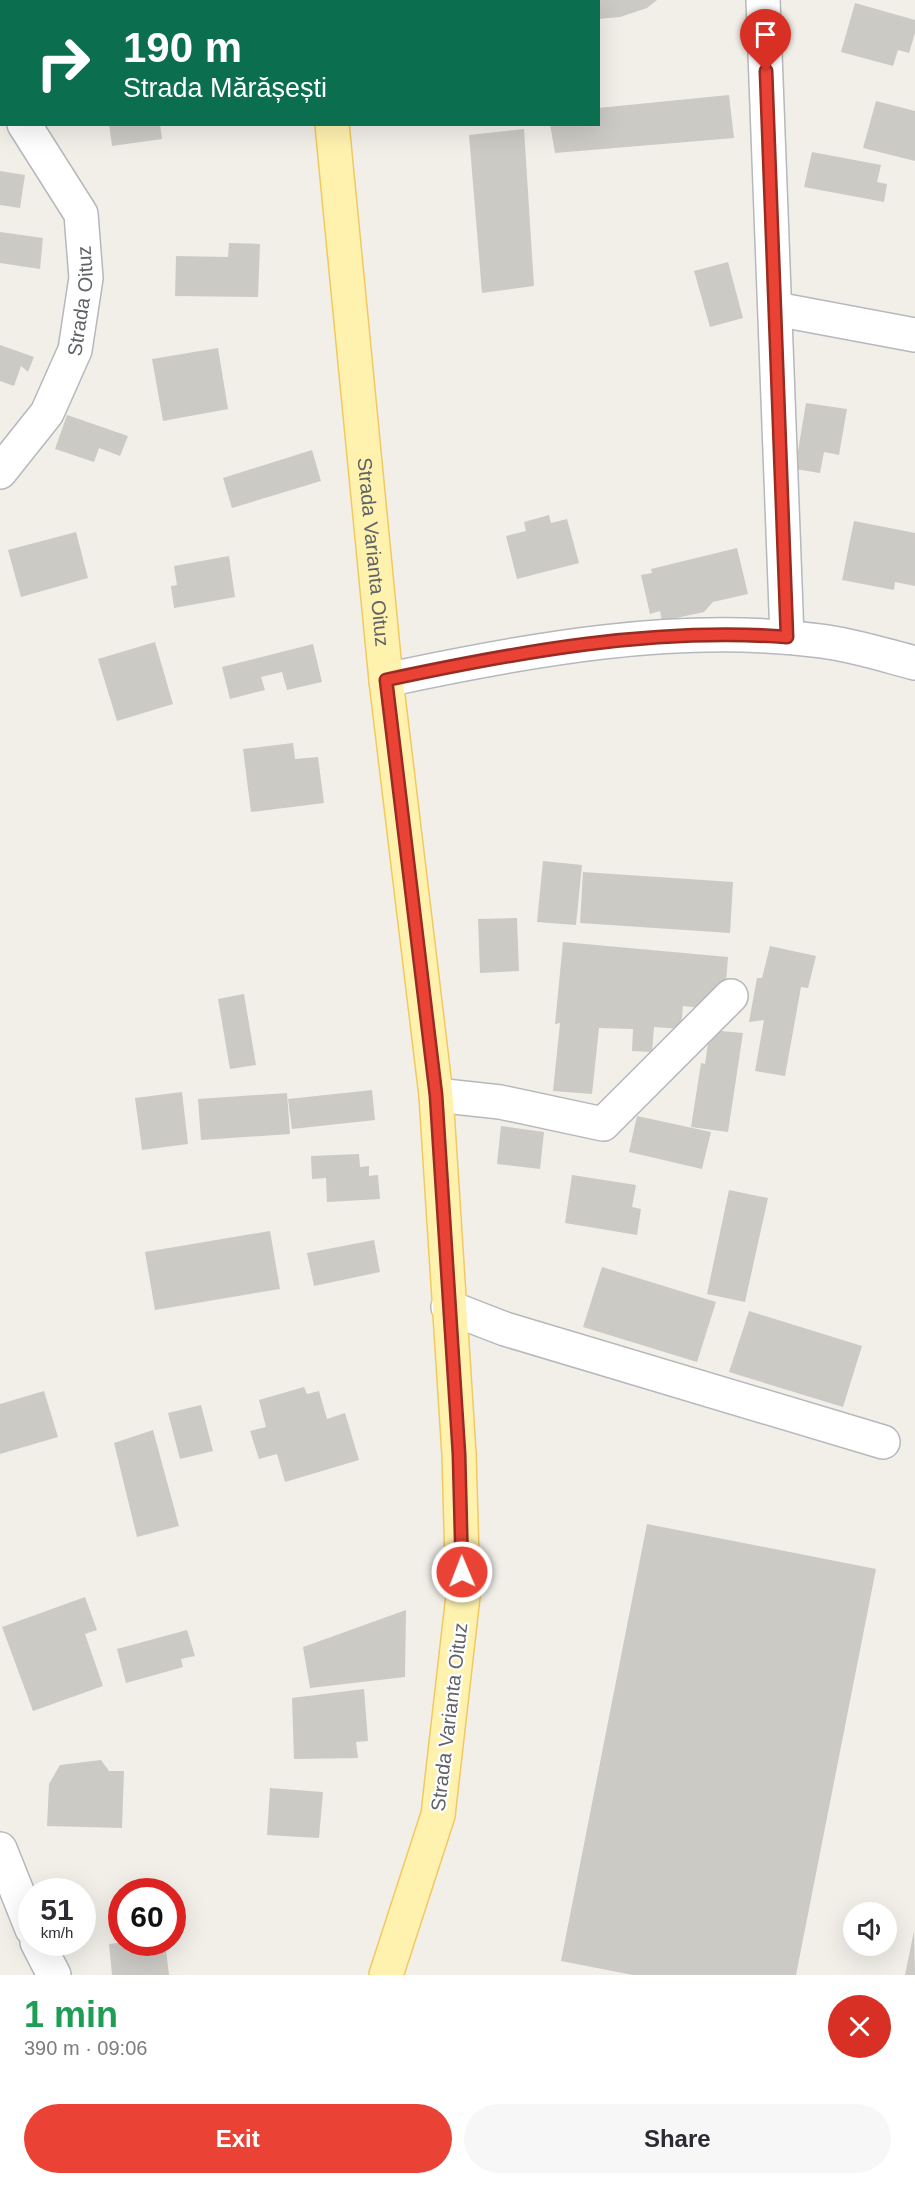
<!DOCTYPE html>
<meta charset="utf-8">
<style>
body{margin:0;font-family:Arial,sans-serif;background:#f7f7f7;color:#2b2b33;height:100vh;display:flex;flex-direction:column;font-size:22px;white-space:nowrap}
*{box-sizing:border-box;margin:0}
p{font-size:20px;color:#7c7c81}
.icon{flex:none;width:33px;height:33px;fill:none;stroke:currentColor;stroke-width:2;stroke-linecap:round;stroke-linejoin:round}
.map{position:relative;height:1975px;overflow:hidden}
.drawer{display:flex;flex-direction:column;background:#fff;flex:1}
.drawer>*{flex:none}
.hud{position:absolute;left:0px;top:0px;width:600px;height:126px;box-shadow:0 6px 24px #0002;background:#0b6e4f;color:#fff;overflow:hidden}
.controls{position:absolute;left:843px;top:1902px;display:grid;gap:12px}
.controls a{display:grid;place-items:center;width:54px;height:54px;border-radius:50%;background:#fff;box-shadow:0 6px 24px #0002;font-size:30px}
.speed{position:absolute;left:18px;top:1878px;display:flex;gap:12px;font-size:30px;font-weight:700;text-align:center}
.speed>*{display:grid;place-content:center;width:78px;height:78px;border-radius:50%;background:#fff;box-shadow:0 6px 24px #0002;line-height:1}
.speed small{font-size:15px;font-weight:400}
.speed .limit{border:9px solid #d22;background:#fff;color:#111}
.pin{position:absolute;display:grid;place-items:center;width:51px;height:51px;color:#fff;margin:-62px -26px;border-radius:50% 50% 50% 0;rotate:-45deg;box-shadow:0 0 6px #0007}
.pin .icon{rotate:45deg}
.me{position:absolute;width:66px;margin:-33px;rotate:359deg;stroke-linejoin:round;filter:drop-shadow(0 0 4px #0008)}
.turn{display:flex;align-items:center;gap:21px;height:126px;padding:0 24px;font-size:27px}
.turn .icon{width:78px;height:78px;stroke-width:2.5}
.turn b{display:block;font-size:42px;line-height:51px}
.round{display:grid;place-items:center;flex:none;width:63px;height:63px;border-radius:32px;background:#f7f7f7}
.overview{display:flex;align-items:center;justify-content:space-between;height:102px;padding:0 24px}
h1{font-size:36px;font-weight:700;line-height:45px;color:#1e9e55}
.cta{display:flex;gap:12px;margin-top:auto;padding:12px 24px}
.cta a{flex:1;height:69px;border-radius:36px;background:#ea4335;color:#fff;font-size:24px;font-weight:700;line-height:69px;text-align:center}
.cta a+a{background:#f7f7f7;color:#2b2b33}
.map>svg:first-child{display:block}
.building{fill:#cccac5}
.lines{fill:none;stroke-linecap:round;stroke-linejoin:round}
.minor-casing{stroke:#b5b8bc;stroke-width:36}
.major-casing{stroke:#f2c960;stroke-width:36}
.minor{stroke:#fff;stroke-width:33}
.major{stroke:#fff2af;stroke-width:33}
.route-casing{stroke:#982c22;stroke-width:15}
.route{stroke:#ea4335;stroke-width:10}
.labels{text-anchor:middle;dominant-baseline:central;stroke-width:4.5;stroke-linejoin:round;paint-order:stroke}
.street-label{font-size:20px;fill:#5f6368;stroke:#fff}
</style>
<div class="map">
<svg width="915" height="1975" viewBox="0 0 915 1975">
<rect width="100%" height="100%" fill="#f1efe8"/>
<!-- building -->
<path class="building" d="M598,0H657L647,8L620,17L598,19Z
M855,3L915,20V33L909,53L898,50L893,66L841,52Z
M729,95L734,138L555,153L550,124H598V108Z
M876,101L915,111V161L863,148Z
M109,124H160L162,139L112,146Z
M524,129L534,286L482,293L469,135Z
M812,152L881,165L877,182L887,184L884,202L804,187Z
M0,171L25,175L20,208L0,205Z
M0,232L43,238L40,269L0,263Z
M229,243L260,244L258,297L175,296L176,256L228,257Z
M728,262L743,318L710,327L694,271Z
M0,345L34,357L28,372L21,366L14,386L0,381Z
M218,348L228,409L163,421L152,359Z
M806,403L847,409L839,455L824,452L820,473L795,469Z
M67,415L128,436L120,456L99,448L94,462L55,449Z
M312,450L321,481L232,508L223,478Z
M549,515L551,523L567,519L579,563L517,579L506,536L526,531L524,522Z
M854,521L915,533V586L895,582L894,590L842,580Z
M76,532L88,578L21,597L8,550Z
M737,548L748,594L713,602L704,612L662,621L660,611L650,614L641,575L652,573L651,569Z
M229,556L235,597L174,608L171,586L177,585L174,566Z
M155,642L173,704L117,721L98,659Z
M313,644L322,682L287,690L282,672L261,677L265,690L230,699L222,667Z
M293,743L295,759L318,757L324,803L251,812L243,749Z
M543,861L582,865L576,925L537,922Z
M583,872L733,882L730,933L580,923Z
M517,918L519,971L480,973L478,919Z
M563,942L728,957L725,995L710,1009L683,1006L681,1029L654,1027L652,1052L632,1051L633,1029L599,1028L592,1094L553,1091L560,1023L555,1024Z
M770,946L816,956L808,988L801,987L785,1076L755,1071L764,1020L749,1022L757,978H762Z
M244,994L256,1065L230,1069L218,999Z
M710,1030L743,1033L728,1132L691,1127L701,1063L705,1064Z
M372,1090L375,1120L292,1129L288,1099Z
M182,1092L188,1144L142,1150L135,1098Z
M287,1093L290,1134L201,1140L198,1099Z
M637,1116L711,1132L702,1169L629,1152Z
M501,1126L544,1132L540,1169L497,1164Z
M359,1154L360,1167L369,1166V1176L378,1175L380,1199L327,1202L326,1178L312,1179L311,1156Z
M572,1175L636,1185L632,1207L641,1209L637,1235L565,1223Z
M729,1190L768,1198L745,1302L707,1294Z
M270,1231L280,1289L155,1310L145,1252Z
M374,1240L380,1272L314,1286L307,1253Z
M602,1267L716,1302L697,1362L583,1327Z
M749,1311L862,1346L843,1407L729,1372Z
M304,1387L307,1394L319,1391L327,1419L345,1413L359,1460L285,1482L277,1454L259,1459L250,1431L266,1427L259,1400Z
M44,1391L58,1437L0,1454V1404Z
M201,1405L213,1451L180,1459L168,1413Z
M153,1430L179,1526L137,1537L114,1443Z
M647,1524L876,1569L796,1975H633L561,1961Z
M85,1597L97,1630L85,1634L103,1686L33,1711L2,1627Z
M406,1610L405,1677L310,1688L303,1647Z
M187,1630L195,1656L181,1659L183,1667L126,1683L117,1649Z
M364,1689L368,1741L356,1742L358,1758L294,1759L292,1698Z
M101,1760L109,1771H124L122,1828L47,1826L49,1784L60,1765Z
M270,1788L323,1792L319,1838L267,1835Z
M914,1931L915,1975H905Z
M126,1942H165L169,1975H112L109,1944Z"/>
<g class="lines">
<!-- minor casing -->
<g class="minor-casing">
<g id="minor">
<path d="M763,0L787,637"/>
<path d="M0,85L2,87"/>
<path d="M776,309L915,335"/>
<path id="s1" d="M0,472L47,413L75,350L86,278L81,214L24,124"/>
<path d="M386,680C526,650 678,622 821,641C853,645 884,655 915,663"/>
<path d="M436,1095L500,1102L603,1124L731,996"/>
<path d="M448,1307L505,1329L883,1442"/>
<path d="M0,1849L32,1929"/>
<path d="M37,1942L54,1975"/>
</g>
</g>
<!-- major casing -->
<g class="major-casing">
<g id="major">
<path d="M320,0V2"/>
<path id="s2" d="M332,124L386,680L436,1095L459,1454L463,1596L438,1815L386,1975"/>
</g>
</g>
<!-- minor -->
<use href="#minor" class="minor"/>
<!-- major -->
<use href="#major" class="major"/>
</g>
<g class="lines">
<!-- route casing -->
<g class="route-casing">
<path id="route" d="M462,1572L459,1454L436,1095L386,680C517,652 653,627 787,637L766,71"/>
</g>
<!-- route -->
<use href="#route" class="route"/>
</g>
<g class="labels">
<!-- street labels -->
<g class="street-label">
<text stroke="none"><textPath href="#s1" startOffset="194">Strada Oituz</textPath></text>
<text stroke="none"><textPath href="#s2" startOffset="430">Strada Varianta Oituz</textPath></text>
<text transform="translate(449 1717) rotate(-83)">Strada Varianta Oituz</text>
</g>
</g>
</svg>
<div class="controls">
<a><svg class="icon" aria-label="sound" viewBox="0 0 24 24"><path d="M4 9h4l5-4v14l-5-4H4zM17 9q2 3 0 6"/></svg></a>
</div>
<div class="speed"><div>51<small>km/h</small></div><div class="limit">60</div></div>
<div class="pin" style="left:766px;top:71px;background:#d93025"><svg class="icon" aria-label="arrive" viewBox="0 0 24 24"><path d="M6 21V4h12l-3 4 3 4H6"/></svg></div>
<svg class="me" style="left:462px;top:1572px" viewBox="-20 -20 40 40"><circle r="17" fill="#ea4335" stroke="#fff" stroke-width="3"/><path d="M0-11L8 9 0 5-8 9z" fill="#fff"/></svg>
<div class="hud">
<div class="turn"><svg class="icon" aria-label="right" viewBox="0 0 24 24"><path d="M7 20v-9h11M14 6l5 5-5 5"/></svg><div><b>190 m</b>Strada Mărășești</div></div>
</div>
</div>
<section class="drawer">
<div class="overview"><div><h1>1 min</h1><p>390 m · 09:06</p></div><a class="round" style="background:#d93025;color:#fff"><svg class="icon" aria-label="close" viewBox="0 0 24 24"><path d="M6 6l12 12M18 6L6 18"/></svg></a></div>
<div class="cta"><a>Exit</a><a>Share</a></div>
</section>
